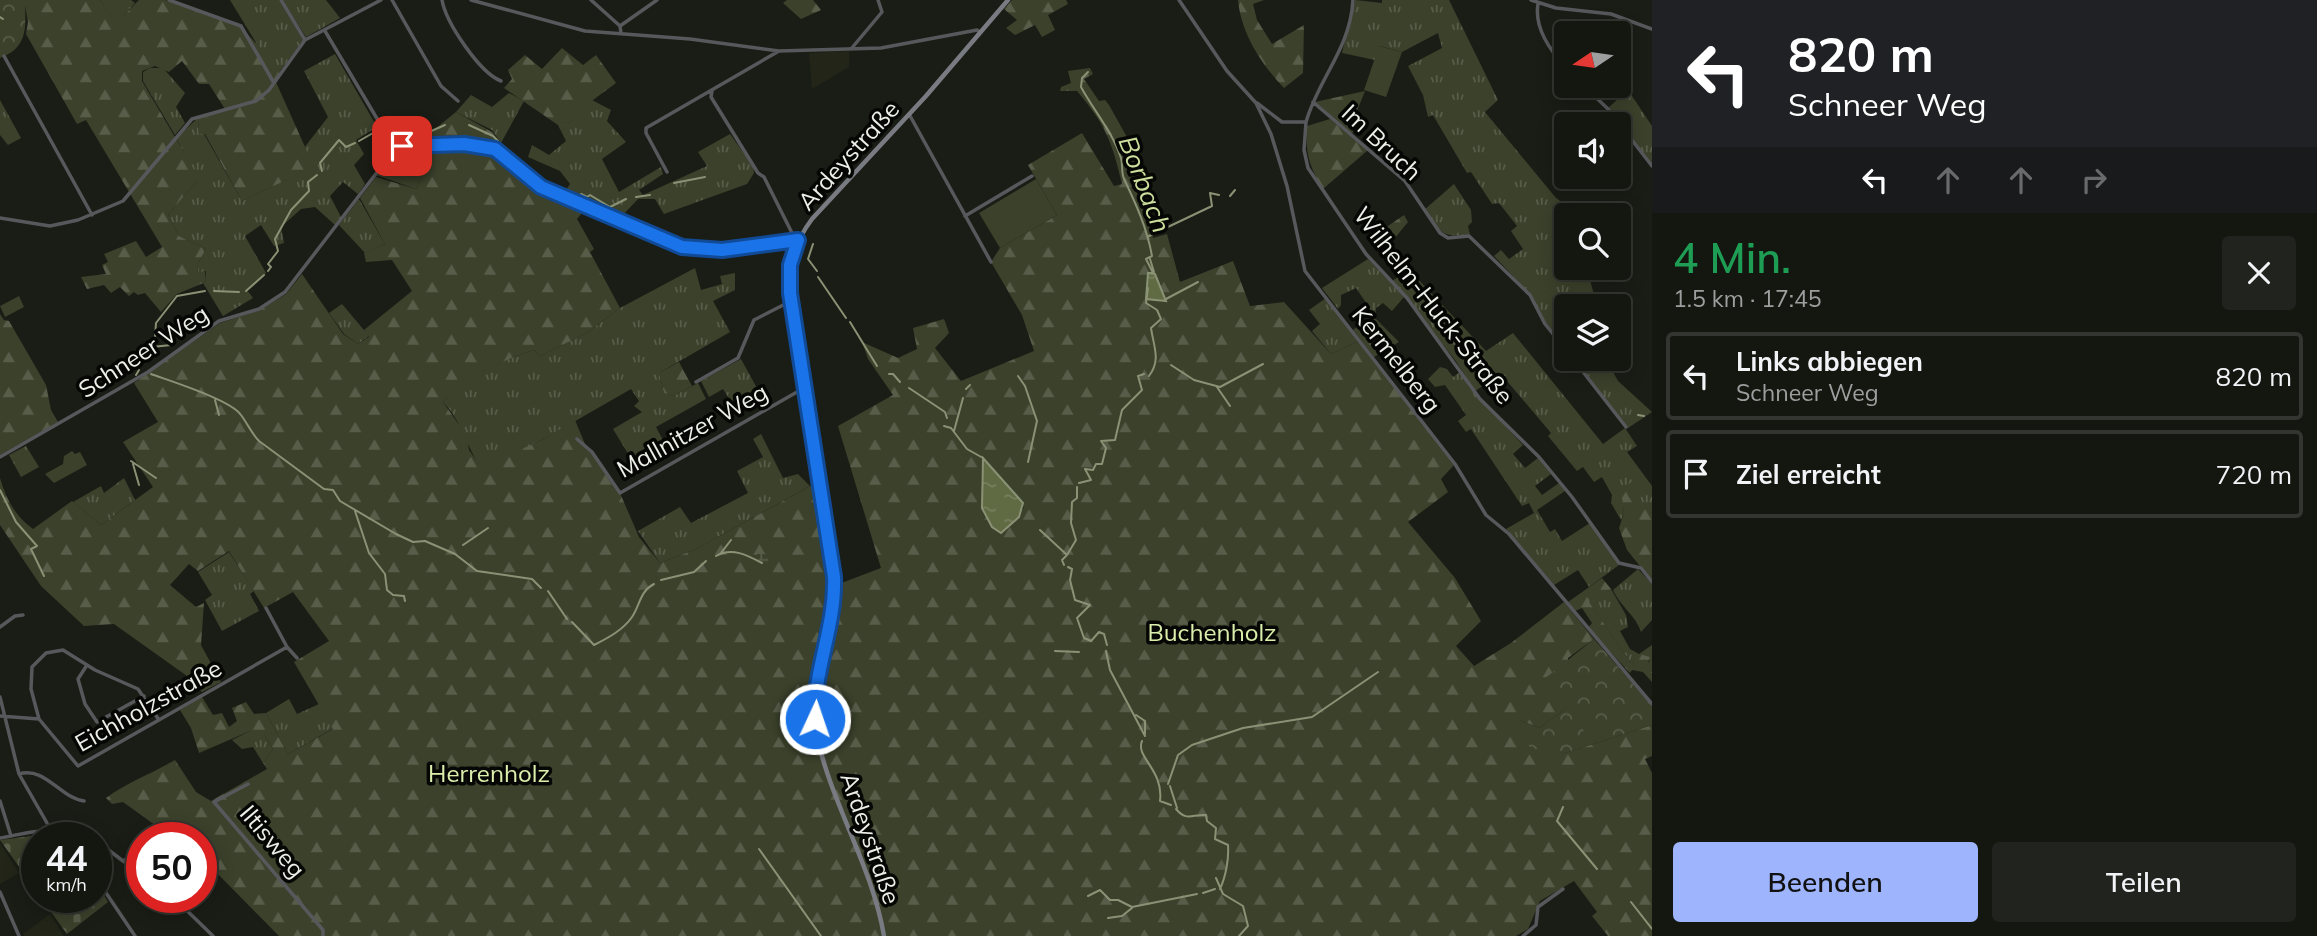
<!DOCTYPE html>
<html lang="de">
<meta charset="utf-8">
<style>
body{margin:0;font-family:Mulish,sans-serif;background:#21231e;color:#f1f3f6;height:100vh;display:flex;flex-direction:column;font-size:26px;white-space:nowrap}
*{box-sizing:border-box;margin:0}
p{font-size:23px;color:#9d9f9f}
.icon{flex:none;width:38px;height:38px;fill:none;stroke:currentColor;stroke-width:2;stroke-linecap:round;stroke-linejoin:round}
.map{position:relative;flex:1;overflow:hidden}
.side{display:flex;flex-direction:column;background:#141610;width:665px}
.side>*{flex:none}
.top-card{background:#202124;color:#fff;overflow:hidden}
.needle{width:46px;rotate:257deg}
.controls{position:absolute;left:1554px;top:21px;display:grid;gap:14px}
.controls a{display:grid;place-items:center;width:77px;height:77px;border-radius:7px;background:#141610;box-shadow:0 4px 18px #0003,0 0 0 2px #333530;font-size:35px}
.speed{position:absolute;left:21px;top:822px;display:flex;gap:14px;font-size:35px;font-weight:700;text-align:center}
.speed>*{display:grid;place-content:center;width:91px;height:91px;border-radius:50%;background:#141610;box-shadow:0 4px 18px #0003,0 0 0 2px #333530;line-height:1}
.speed small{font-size:18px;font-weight:400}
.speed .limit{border:10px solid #d22;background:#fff;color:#111}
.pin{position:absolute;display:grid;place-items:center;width:60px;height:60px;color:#fff;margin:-30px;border-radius:14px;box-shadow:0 4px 10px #0006}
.me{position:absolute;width:77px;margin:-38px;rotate:3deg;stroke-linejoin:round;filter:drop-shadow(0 0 5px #0008)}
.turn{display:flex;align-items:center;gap:24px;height:147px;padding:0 21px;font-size:32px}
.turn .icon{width:91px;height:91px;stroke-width:2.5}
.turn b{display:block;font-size:49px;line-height:60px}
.lanes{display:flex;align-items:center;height:66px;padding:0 21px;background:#0003;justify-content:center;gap:35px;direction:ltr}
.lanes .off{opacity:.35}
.round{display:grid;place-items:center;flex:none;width:74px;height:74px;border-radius:7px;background:#21231e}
.headline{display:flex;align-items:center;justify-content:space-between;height:119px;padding:0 21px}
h1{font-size:42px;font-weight:600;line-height:52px;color:#1e9e55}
.primary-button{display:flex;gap:14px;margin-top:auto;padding:14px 21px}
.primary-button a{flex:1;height:80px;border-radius:7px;background:#9eb4fd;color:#111;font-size:28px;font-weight:600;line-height:80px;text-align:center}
.primary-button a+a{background:#21231e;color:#f1f3f6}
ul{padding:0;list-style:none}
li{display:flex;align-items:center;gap:21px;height:88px;margin:0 14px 10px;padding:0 7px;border:4px solid #333530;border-radius:7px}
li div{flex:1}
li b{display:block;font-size:26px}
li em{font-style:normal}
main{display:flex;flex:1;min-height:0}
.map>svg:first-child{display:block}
.built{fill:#222518}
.grass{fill:url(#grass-tufts)}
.forest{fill:url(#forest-firs);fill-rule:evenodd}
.wetland{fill:url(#wetland-marsh)}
.cemetery{fill:url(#cemetery-stones)}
.park{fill:url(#park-crowns)}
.pitch{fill:#3b412b}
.water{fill:url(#water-ripples);stroke:#8a9275;stroke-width:2}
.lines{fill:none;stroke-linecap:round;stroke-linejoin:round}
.stream{stroke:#8a9275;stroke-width:2}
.street{stroke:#57585c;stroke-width:3.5}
.secondary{stroke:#797b82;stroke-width:4.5}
.route-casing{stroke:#114b97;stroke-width:18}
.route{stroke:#1a73e8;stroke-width:12}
.labels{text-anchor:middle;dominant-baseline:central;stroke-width:7;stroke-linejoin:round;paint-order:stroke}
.street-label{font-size:24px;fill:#edefe9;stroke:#060704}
.park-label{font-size:24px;fill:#dbeeab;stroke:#060704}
.water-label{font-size:26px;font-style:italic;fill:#cddf9c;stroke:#060704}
</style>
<main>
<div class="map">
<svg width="1652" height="936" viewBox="0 0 1652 936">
<defs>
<pattern id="grass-tufts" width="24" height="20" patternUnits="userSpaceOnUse" patternTransform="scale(1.75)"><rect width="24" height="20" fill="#3b412b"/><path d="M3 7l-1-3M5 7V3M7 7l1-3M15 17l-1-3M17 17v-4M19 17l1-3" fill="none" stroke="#585d4a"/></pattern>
<pattern id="forest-firs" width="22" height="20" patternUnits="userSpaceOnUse" patternTransform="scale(1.75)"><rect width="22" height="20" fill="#3b412b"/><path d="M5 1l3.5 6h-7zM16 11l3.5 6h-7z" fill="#585d4a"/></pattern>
<pattern id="wetland-marsh" width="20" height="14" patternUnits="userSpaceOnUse" patternTransform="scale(1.75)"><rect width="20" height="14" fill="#3b412b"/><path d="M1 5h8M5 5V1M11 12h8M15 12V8" fill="none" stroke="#585d4a"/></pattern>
<pattern id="cemetery-stones" width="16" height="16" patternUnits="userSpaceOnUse" patternTransform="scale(1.75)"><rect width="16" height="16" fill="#3b412b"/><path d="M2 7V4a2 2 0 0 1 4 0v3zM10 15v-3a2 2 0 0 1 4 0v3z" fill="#585d4a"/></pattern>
<pattern id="park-crowns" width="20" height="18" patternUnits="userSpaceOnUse" patternTransform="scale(1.75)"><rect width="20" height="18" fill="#3b412b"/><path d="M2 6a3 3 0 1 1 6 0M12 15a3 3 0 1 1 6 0" fill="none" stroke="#585d4a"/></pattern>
<pattern id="water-ripples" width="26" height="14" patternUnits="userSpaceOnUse" patternTransform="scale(1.75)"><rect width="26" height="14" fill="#606a43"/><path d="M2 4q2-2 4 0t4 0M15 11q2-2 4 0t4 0" fill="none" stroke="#77805e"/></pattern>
</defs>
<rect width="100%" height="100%" fill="#1a1d15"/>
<!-- built -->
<path class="built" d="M849,51V67L812,89L809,53Z
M0,843L19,873L0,884Z
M50,914L64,936H24L23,934Z"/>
<!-- grass -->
<path class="grass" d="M100,0H131L135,3L116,24Z
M230,0H279L303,40L281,70L263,54Z
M282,0H326L340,18L306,37Z
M1355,0L1382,3V0H1449L1498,100L1485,112L1556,198L1569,207L1578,204L1582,209L1575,215H1566V268H1582L1590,280L1597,306H1566V349L1546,324L1531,295L1494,256L1501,250L1509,259L1523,249L1511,231L1517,226L1499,203L1492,204L1471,172L1467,173L1433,115L1428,117L1423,95L1408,66L1442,48L1438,33L1402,52L1380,46L1375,60L1342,53Z
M335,54L377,127L356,140L364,154L354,165L365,184L358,194L343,182L330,196L341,217L335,225L315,207L301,209L281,227L284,243L274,246L261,225L245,236L266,273L247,290L253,298L223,316L203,283L206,282V271L198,273L197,265L206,249L179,236L168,215L198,179L176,138L198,118L199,134H204L242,201L313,167L304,148L328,117L304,71Z
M150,68H163L185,93L176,107L185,123L175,135L143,81V72Z
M1628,90L1652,126V164L1608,108Z
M509,93L524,101L501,143L492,130L456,112L471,95L492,107Z
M0,100L21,138L8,145L0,135Z
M592,100L611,110L607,121L626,142L602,159L619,192L661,167L663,174L639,190L643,195L707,166L698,152L730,134L753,166L754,173L747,184L664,214L655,199H638L619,219L563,194L570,184L560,171L528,157L532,145L549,155L566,141L561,131Z
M402,126L433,132L435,145L416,189L376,175L396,149V144L406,139Z
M1454,184L1471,210L1472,222L1468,226L1470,235C1440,237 1440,233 1424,210Z
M359,199L385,244L365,253L339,225Z
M1368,259L1404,297L1392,311L1383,303L1376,308L1375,318L1399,342L1374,357L1353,330L1373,313L1356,288L1341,295V305L1338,309L1322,288Z
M695,268L701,290L722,284L720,276L735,273V290L713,301L730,332L659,373L664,393L673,396L698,383L706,399L656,427L665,444L633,462L613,429L642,412L634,406L639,401L631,389L544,439L481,468C466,446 462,421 443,402C465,377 502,360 534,350L540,356L585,334L620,308Z
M1403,274L1411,281L1416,277L1486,351L1513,333L1603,444L1625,428L1637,446L1627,452L1652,486V514L1637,497L1622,490L1624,513L1621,520L1611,503L1612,495L1602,477L1594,482L1583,467L1577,471L1548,436L1551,433L1507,381L1498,376L1475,391L1455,360L1392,281Z
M1326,298L1359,341L1331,354L1312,331L1320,324L1309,310Z
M342,304L369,336L358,344L344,334L329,313Z
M741,359L758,390L733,405L723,389L709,397L701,381Z
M1574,359H1606L1618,381L1652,412L1628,428Z
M1440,367L1447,369L1453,377L1460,372L1470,388L1523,445L1513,454L1525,468L1538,458L1551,474L1535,486L1542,495L1559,483L1565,491L1537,510L1550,532L1555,529L1562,541L1590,523L1619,565L1589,587L1578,570L1554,585L1506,529L1534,513L1529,503L1522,506L1471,429L1466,432L1458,421L1466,415L1445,385L1435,387L1428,379Z
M761,434L783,478L798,474L810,486L696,549L660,563L638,531L680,507L691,523L748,493L737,471L763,457L753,439Z
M26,446L39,467L21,477L9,455Z
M72,451L75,454L80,452L87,465L54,483L45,474L63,464L64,456Z
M124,478L135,500L101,525L73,502L101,486L104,493Z
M229,552L254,591L250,594L259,611L222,631L205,600L212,595L198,572Z
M1638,569L1652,584V620L1641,632C1637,617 1620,606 1613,590Z
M1611,589L1626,615L1628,627L1620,631L1630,649L1639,654L1652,645V674L1646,666L1650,660L1631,663L1588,601Z
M289,699L297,714L319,704L334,728L288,754L266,713Z
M250,731L264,734L273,749L263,763L253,747L242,749L232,740Z"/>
<!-- forest -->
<path class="forest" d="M24,0H100L116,23L139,0H165L241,27L281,70L275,80L314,167L242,201L205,134H199L198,118L225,109L209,84H199L182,61L169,72L155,66L142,71V81L199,178L168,215L179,236L206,249L197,265L198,273L205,271L206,282L177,294L161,312L145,293L138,295L134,292L129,296L120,287L111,293L104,285L87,289L81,277L106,274L102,265L108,262L104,254L136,241L146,257L162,247L86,120L77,124L26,34L28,22Z
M787,0H813L821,10L801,19L783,3Z
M1012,0H1066L1068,4L1048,15L1055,30L1042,37L1035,25L1015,35L1006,28L1017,20L1004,9Z
M1238,0H1264L1253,4L1257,20L1272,44L1304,25L1303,73L1284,88C1261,64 1241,33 1238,0Z
M562,48L583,65L596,55L616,83L593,100L561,131L558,125L504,88L512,79L508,70L525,55L542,69Z
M1090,68L1093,74L1084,79L1099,101L1105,100L1109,105L1128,139L1141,171L1153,238L1167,234L1180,282L1233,261L1250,306L1284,302L1331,354L1359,341L1455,464L1441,479L1448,492L1408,522L1455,578L1481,621L1456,646L1474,666L1511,643L1564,602L1594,639L1568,658L1565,709L1540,728L1519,720L1562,754L1652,725V756L1645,759L1652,773V936H1608L1592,916L1597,912L1574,881L1540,901L1528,929L1516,936H279L207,863L201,868V838H173L123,802L112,804L106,798C128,782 151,774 175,760L196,792L211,801L267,769L263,763L273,749L264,734L257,738L250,731L199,753L191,728L180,710L202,697L213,715L222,713L229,727L237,721L232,708L246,702L254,714L266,713L288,754L333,729L294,662L329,641L293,592L264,608L229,551L198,571L189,564L170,585L196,607L204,603L201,645L221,682L202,692L187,676L114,624L84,626L41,586L0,525V478C6,499 15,516 33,529L72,501L101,525L153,487L123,442L158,422L134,383L220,323L260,310L286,294L302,274L343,334L358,344L369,337L364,330L412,291L392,260L366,262L364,253L385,244L360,198L376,177L416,189L435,146L430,133L456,112L492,132L501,143L496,150L541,189L586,208L577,219L594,249L590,252L620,308L585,334L540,356L534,350C502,360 466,377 443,402L467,436L469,450L481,467L544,439L575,420L585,444L620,493L639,537L660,563L696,549L812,485L817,486L831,587L881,568L838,426L893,395L868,359L862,342L898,358L917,349L913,328L944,319L949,333L935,348L961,381L1034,351L1022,315L991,262L1000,248L1057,215L1028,165L1082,133L1114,186L1122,184C1112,141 1105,124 1077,91H1060L1061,87L1071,83L1068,71ZM1148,275L1157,282L1164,302L1146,299ZM982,461L1002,479L1024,508L992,527C979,508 982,483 982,461Z
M1365,91L1355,116L1360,118L1352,134L1315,102Z
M1330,119L1368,150L1323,189C1309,167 1305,152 1307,126Z
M1404,215L1408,222L1390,244L1388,243L1377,252L1372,245L1375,235Z
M0,314L4,320L9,321L46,385L51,410L58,422L0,455Z
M679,362L692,386L673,396L664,393L659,373Z
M1634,480L1645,491L1638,497L1652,514V581L1627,550L1619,528L1624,513L1621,490Z
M1602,578L1611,589L1589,602L1631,663L1639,661V654L1650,657L1647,666L1652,674V682L1643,672L1632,670L1630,673L1588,628L1592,623L1582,608L1575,611L1568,602Z"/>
<!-- wetland -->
<path class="wetland" d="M757,554H764L773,563V567L761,571Z"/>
<!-- cemetery -->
<path class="cemetery" d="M47,834L49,838H37V892L0,840Z
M96,882L108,902L67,934L41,898H96Z"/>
<!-- park -->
<path class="park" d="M0,0H25C25,25 30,47 0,58Z
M1594,639L1652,706V725L1562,754L1530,748L1519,720L1540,728L1565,709L1543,680Z"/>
<!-- pitch -->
<path class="pitch" d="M1379,46L1402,52L1386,97L1364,90Z
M1036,179L1057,215L1000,248L979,213Z
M19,296L24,307L5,317L0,306Z
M1594,717L1610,730L1594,743L1582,728Z"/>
<!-- water -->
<path class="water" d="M1148,273L1155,274L1166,301L1146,299Z
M983,458L1023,503L1019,517L1001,533L992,527L982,508Z"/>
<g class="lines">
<!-- stream -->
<path class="stream" d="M0,17L3,19
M1088,72L1082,78L1081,87C1094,111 1112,131 1121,158C1123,165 1121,172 1124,179C1136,204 1147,228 1152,256L1146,259L1153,273H1148
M469,125L493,136L498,141
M394,130L400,127L404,134L420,130L429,132L445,125
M359,141L373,133L378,135
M322,171L320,163L339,140L346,147L355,143
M674,183L705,177
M581,194L587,197L590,195L610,207L626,199
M1230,196L1235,190
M636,197L650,195
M1149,236L1212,206L1210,193L1219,195
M813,244L808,259L817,271
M1150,259L1154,272
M268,271L271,267L268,264L278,251L275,239L291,210L309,191L308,182L317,175
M818,277L846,318
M1148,288L1146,303L1157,310L1161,319L1151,328C1154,348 1161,360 1149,376
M214,291L239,292
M246,291L264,275
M1166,299L1198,282
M850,322L877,366
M152,347L171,345
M147,353L155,337L156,323L177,296L205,291
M1171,365L1194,380L1220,387L1263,364
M151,374C170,381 231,400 241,415C247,423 252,434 259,441L324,489L333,490L340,501L396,534L413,542L425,541L455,554L477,571L532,579L541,588
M889,374H893L900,382
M136,375L139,370
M1018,376L1025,386L1037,421L1028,462
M1217,387L1230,406
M909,388L945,412L947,418
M966,389L970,385
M215,400L219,415
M1638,415L1644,416
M944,426L951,428L967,449L983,458
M954,431L963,398
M131,461L156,478
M133,464L139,485
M1079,483L1091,480L1085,469L1093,470L1096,464H1102L1106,448L1101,441L1115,440L1122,410L1142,390L1138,376L1144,374
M0,490L16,522L37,546L31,549L44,576
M355,511L369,553L385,574L387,590L393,595L404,596L405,601
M1040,530L1067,555L1062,560L1064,565
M463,545L488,528
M721,553L731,540
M1067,555L1076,540L1071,523L1072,502L1077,498V487
M716,556C732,547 747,555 762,563
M1068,567L1072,569L1070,580L1075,600L1090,605L1077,618L1084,638L1091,641L1099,632L1104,634L1107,645
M661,580L694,572L706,561
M548,591L567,619
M572,622L594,645C608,638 623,630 632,617C640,605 640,591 654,584
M1055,651L1079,652
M1106,651L1110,670L1145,736
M1136,715L1145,721V734
M1142,741C1135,757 1164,770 1160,801L1171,805
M1168,784L1178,755L1192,745L1243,728L1312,717L1378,672
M1170,786L1177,808
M1563,807L1557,821L1597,869
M1176,809C1187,822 1192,814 1206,815L1207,821L1216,828L1215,839L1228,845C1229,858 1226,876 1220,889
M759,849L821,936
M1216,878L1223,894L1243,906L1248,926L1239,936
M1203,893L1215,889
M1088,896L1100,890L1110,900H1118L1132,907L1197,894
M1631,902L1652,929
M1108,918L1122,916L1132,908"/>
<!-- street -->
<path class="street" d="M169,0L241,26L274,83
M281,0L305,40
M392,0L441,86L458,101
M442,0C446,23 480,73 501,81
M471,0L585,31L690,39L779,51L881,48L977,30L980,32
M591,0L620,26L621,33
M1179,0L1227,71L1256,103L1271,134L1287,186L1305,271L1455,464L1486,515L1509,534L1652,704
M1531,0L1556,8L1611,14L1652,29
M1538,4C1534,28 1550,50 1566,68
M620,26L657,0
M325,31L395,149
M851,49L882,12L878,0
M4,56L92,215
M1584,86L1608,109L1652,166
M712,91L711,97L758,173L764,177L795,239
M1313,102L1405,181L1440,233L1448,238L1469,236L1530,295L1545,324L1566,350
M1257,103L1282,122H1306C1319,77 1350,50 1353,0
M909,114L991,262
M1306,122L1304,150L1308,168L1366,254L1407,298L1480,399L1539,457L1572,497L1619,563L1641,568L1652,582
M667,172L646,133V128L779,51
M965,216L1032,176
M0,218L50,226L78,220L123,201L192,119L256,101L269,90L305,40L381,0
M1573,359L1626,427
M696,382L738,358L754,320L791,301
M577,439L592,452L620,493L804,388
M0,457L148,372L219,321L259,309L285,292L395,149L402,146L464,144L495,150L542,186L686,247L722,250L798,240
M0,627L15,616L23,615
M287,647L297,658
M87,665L78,679L85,704L97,722L144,696
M0,697L19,774L51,830
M0,716L39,719L78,766L287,647L266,608
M39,719L31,689L32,667L46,653L63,650L95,670L138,689L159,720
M19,774C45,766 60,798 84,801
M248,784L214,802L323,930V936
M0,801L11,836
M0,838C20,835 55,823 71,838
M162,838L167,835
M96,846L106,848L123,861L142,850
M123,861L142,876
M96,878L135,936
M0,892L19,936
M174,898L213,936
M1523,936L1536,925L1538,907L1563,889"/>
<!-- secondary -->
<path class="secondary" d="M884,936C872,865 830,802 816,732C806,680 836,629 834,577L791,301C787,270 793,244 812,219L926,96L1008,0"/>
</g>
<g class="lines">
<!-- route casing -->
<g class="route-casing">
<path id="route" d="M402,146L464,144L495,149L541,187L682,247L722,250L798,240L790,265V293L834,577C836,626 813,671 815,719"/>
</g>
<!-- route -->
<use href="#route" class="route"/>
</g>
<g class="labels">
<!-- street labels -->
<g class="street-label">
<text transform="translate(1382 142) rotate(43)">Im Bruch</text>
<text transform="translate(848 155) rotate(-48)">Ardeystraße</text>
<text transform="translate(1434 305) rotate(52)">Wilhelm-Huck-Straße</text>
<text transform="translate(143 351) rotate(-33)">Schneer Weg</text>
<text transform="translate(1397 359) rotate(52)">Kermelberg</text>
<text transform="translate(692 430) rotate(-29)">Mallnitzer Weg</text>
<text transform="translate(148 705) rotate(-29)">Eichholzstraße</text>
<text transform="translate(871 838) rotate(71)">Ardeystraße</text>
<text transform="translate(273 841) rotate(50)">Iltisweg</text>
</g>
<!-- park labels -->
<g class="park-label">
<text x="1212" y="632">Buchenholz</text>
<text x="489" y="773">Herrenholz</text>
</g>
<!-- water labels -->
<g class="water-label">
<text transform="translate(1145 184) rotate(69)">Borbach</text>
</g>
</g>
</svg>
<div class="controls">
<a><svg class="needle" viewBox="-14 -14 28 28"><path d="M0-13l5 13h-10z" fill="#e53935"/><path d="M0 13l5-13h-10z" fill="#9d9f9f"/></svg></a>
<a><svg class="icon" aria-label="sound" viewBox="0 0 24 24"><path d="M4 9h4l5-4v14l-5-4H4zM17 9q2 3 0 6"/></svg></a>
<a><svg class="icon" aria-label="search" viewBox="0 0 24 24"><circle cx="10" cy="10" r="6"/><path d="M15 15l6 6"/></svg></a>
<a><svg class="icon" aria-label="layers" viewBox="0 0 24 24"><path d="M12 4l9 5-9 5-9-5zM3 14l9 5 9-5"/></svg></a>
</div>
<div class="speed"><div>44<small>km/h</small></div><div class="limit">50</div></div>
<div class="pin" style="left:402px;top:146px;background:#d93025"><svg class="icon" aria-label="arrive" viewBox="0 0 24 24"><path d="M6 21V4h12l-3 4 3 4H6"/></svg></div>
<svg class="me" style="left:815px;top:719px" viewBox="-20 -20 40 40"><circle r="17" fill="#1a73e8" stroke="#fff" stroke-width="3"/><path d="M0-11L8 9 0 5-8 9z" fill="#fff"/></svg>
</div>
<section class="side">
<div class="top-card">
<div class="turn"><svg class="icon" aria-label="left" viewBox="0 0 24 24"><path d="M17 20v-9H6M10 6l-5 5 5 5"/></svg><div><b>820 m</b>Schneer Weg</div></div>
<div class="lanes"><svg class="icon" aria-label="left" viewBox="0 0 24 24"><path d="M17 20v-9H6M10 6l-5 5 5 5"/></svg><svg class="icon off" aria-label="ahead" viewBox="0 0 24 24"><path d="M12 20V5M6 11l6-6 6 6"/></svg><svg class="icon off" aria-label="ahead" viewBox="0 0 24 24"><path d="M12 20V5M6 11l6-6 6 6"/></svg><svg class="icon off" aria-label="right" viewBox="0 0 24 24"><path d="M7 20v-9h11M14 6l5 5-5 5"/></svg></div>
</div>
<div class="headline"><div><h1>4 Min.</h1><p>1.5 km · 17:45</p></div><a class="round"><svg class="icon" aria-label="close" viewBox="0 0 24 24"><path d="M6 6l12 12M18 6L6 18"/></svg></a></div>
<ul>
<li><svg class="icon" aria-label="left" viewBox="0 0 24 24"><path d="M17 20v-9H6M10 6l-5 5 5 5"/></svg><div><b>Links abbiegen</b><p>Schneer Weg</p></div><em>820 m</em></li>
<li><svg class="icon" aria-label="arrive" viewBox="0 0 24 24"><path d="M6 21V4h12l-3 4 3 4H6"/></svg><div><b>Ziel erreicht</b></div><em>720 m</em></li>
</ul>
<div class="primary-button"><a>Beenden</a><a>Teilen</a></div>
</section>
</main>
